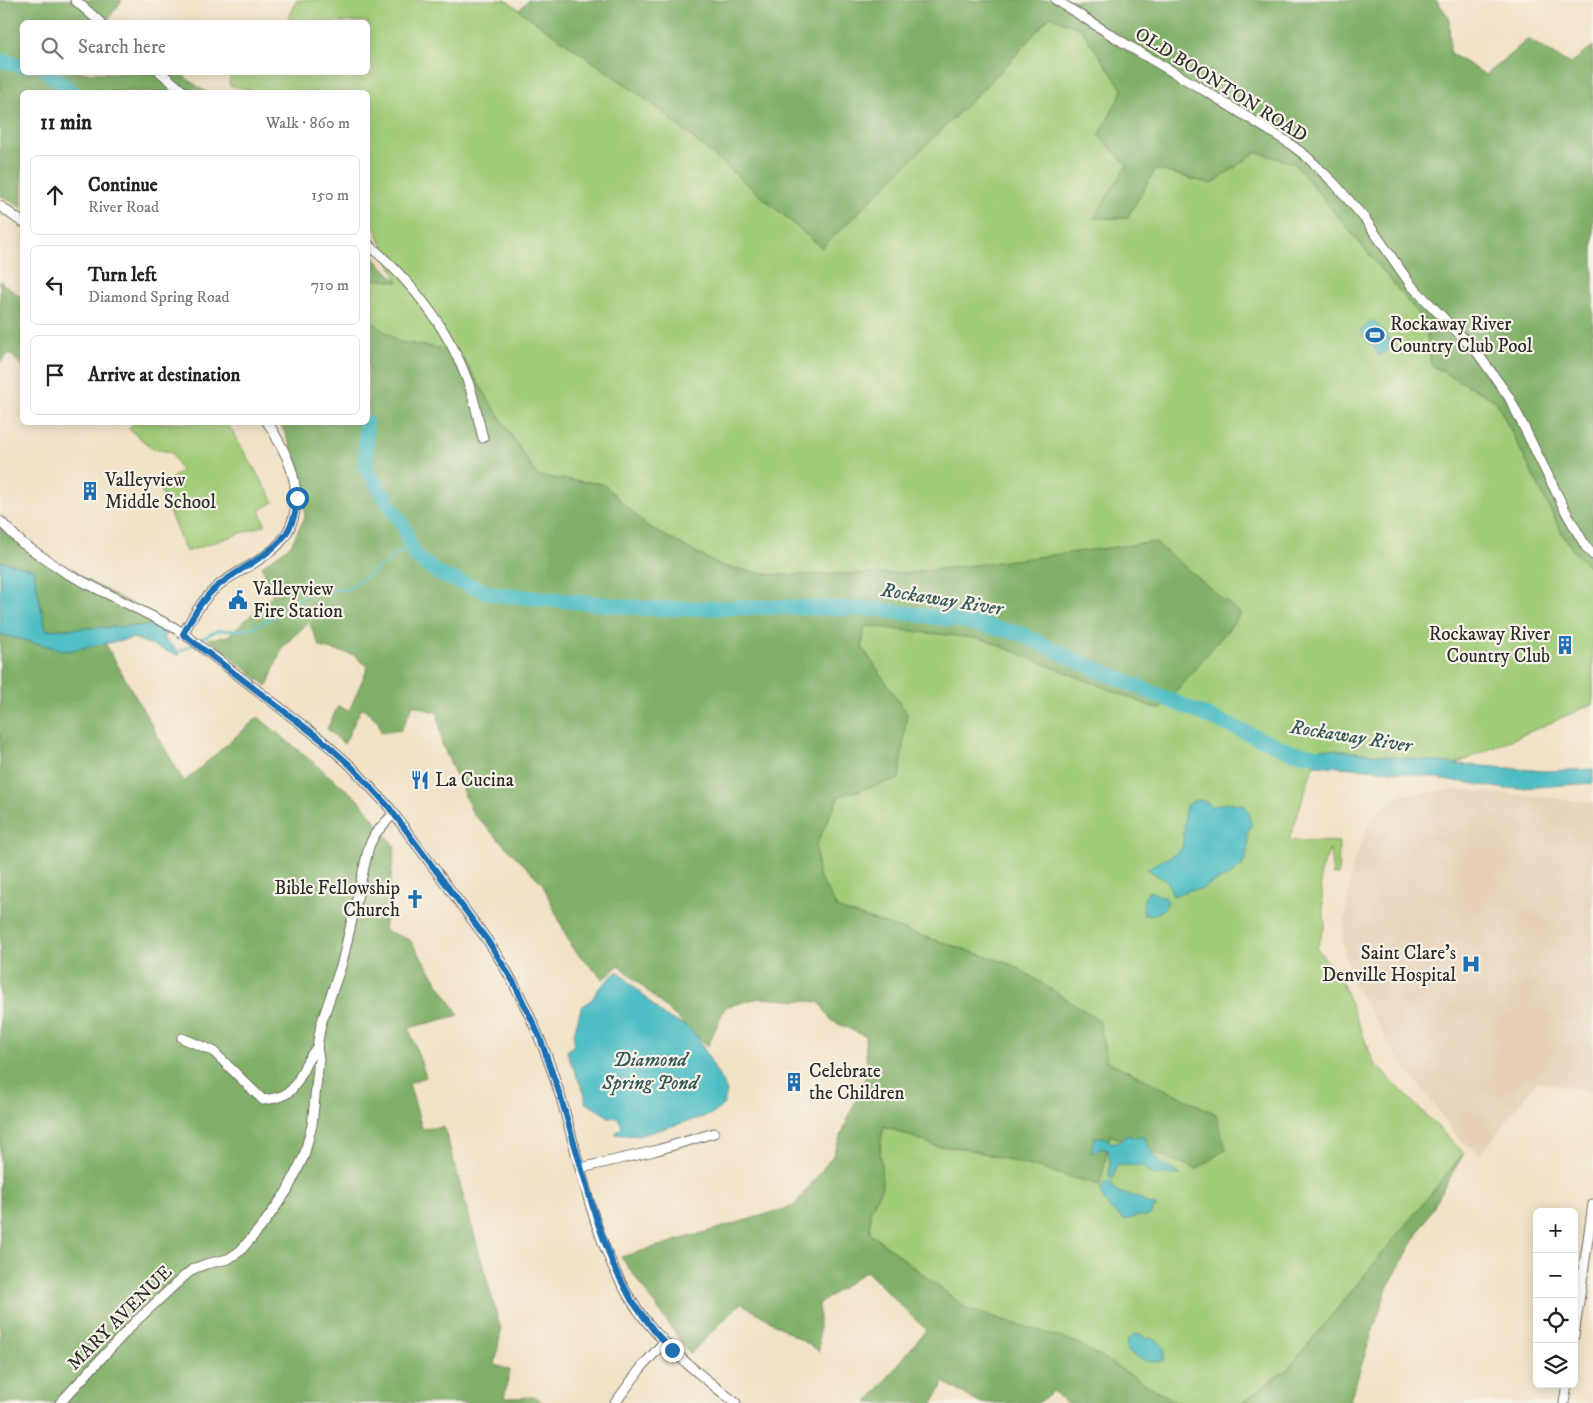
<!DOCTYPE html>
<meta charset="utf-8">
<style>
:root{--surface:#fff;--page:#f2f2f2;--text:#222;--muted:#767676;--line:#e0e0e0}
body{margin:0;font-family:"IM FELL DW Pica",serif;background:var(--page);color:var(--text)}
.controls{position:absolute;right:15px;bottom:15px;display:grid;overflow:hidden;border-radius:8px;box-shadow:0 2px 12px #0003}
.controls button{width:45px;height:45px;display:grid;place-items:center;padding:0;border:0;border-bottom:1px solid var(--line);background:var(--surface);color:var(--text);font:25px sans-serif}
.stop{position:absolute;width:15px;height:15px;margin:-11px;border:4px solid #1f6fb2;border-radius:50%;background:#fff}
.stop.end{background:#1f6fb2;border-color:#fff;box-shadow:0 1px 5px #0008}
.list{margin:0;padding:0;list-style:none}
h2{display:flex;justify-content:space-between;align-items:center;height:65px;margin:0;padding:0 20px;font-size:21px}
h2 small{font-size:16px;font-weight:400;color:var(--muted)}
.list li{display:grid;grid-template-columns:32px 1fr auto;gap:15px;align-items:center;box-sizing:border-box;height:80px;margin:0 10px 10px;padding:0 10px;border:1px solid var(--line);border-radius:8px}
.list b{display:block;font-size:19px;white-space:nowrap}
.list p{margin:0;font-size:16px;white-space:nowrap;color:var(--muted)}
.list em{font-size:16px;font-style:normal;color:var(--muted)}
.icon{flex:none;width:28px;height:28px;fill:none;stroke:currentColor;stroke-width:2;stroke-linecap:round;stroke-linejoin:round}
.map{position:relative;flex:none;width:1593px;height:1403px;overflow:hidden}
.search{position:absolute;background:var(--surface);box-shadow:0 2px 12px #0003;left:20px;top:20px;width:350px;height:55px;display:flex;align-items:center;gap:12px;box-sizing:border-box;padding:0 18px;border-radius:8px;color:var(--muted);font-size:19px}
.panel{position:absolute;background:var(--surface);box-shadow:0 2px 12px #0003;left:20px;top:90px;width:350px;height:335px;border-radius:8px}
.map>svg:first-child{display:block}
.built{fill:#e5d0b5}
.green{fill:#a1cc78;stroke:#667c52}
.forest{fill:#80b068;stroke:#566e4a}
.water{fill:#4ebdc4;stroke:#3c7478}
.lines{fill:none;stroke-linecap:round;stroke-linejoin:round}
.stream{stroke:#4ebdc4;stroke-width:2.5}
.river{stroke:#4ebdc4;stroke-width:15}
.minor-casing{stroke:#716b61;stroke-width:11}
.minor{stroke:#fff;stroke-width:9}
.route{stroke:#1f6fb2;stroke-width:6}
.labels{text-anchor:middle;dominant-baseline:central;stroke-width:4.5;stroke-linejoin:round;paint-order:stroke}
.street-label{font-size:19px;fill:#2b2b2b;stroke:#f7f3e8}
.poi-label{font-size:19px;fill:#2b2b2b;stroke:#f7f3e8;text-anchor:start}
.water-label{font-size:20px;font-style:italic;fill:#365759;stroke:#f7f3e8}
</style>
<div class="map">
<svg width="1593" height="1403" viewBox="0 0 1593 1403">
<rect width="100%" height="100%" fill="#f7f3e8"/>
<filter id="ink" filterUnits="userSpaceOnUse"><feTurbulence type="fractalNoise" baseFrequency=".02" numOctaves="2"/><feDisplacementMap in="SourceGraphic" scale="10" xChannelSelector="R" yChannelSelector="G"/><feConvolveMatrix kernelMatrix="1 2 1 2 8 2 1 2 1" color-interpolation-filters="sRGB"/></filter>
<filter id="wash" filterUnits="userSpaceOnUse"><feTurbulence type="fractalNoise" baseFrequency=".0096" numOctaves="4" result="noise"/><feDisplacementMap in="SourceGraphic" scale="20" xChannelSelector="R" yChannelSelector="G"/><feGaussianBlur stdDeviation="1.12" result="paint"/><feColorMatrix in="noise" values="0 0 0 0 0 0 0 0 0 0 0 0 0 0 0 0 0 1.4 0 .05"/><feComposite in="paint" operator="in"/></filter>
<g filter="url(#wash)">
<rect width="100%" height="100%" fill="#f2e2c6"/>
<!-- built -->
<polygon class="built" points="1455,789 1593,802 1593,1092 1537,1081 1481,1154 1461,1141 1394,1052 1354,985 1342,942 1352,867 1372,816 1398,796"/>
<!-- green -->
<g class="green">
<polygon points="297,0 506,0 653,104 822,248 1008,64 1050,16 1081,29 1123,90 1099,136 1127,165 1094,218 1127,218 1155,169 1212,184 1256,152 1294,163 1425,322 1431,365 1496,401 1564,537 1575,553 1593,570 1593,704 1456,764 1319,748 1289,840 1339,842 1338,875 1333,875 1330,849 1320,872 1325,925 1317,948 1341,980 1374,1063 1464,1153 1289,1368 1242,1403 1178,1403 1075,1342 967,1309 870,1233 870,1211 882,1186 880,1144 884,1126 936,1146 964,1148 1100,1185 1110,1135 1197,1169 1216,1114 1107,1061 1098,1020 1013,965 838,909 818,875 816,845 839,796 907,714 862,647 864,625 983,639 1160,710 1241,614 910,573 771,575 721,566 647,526 603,484 537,476 458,351 398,342 368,319 368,278 398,282 371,219 368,215 368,92 256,92 229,85 230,73 368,72 368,22 287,22"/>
<polygon points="133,423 227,423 274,502 260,510 265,525 186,552 160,490 181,470 171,452 153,449 129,429"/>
</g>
<!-- forest -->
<g class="forest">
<polygon points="0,0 122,0 108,20 111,22 22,22 22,72 179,73 206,92 22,92 22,208 0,195"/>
<polygon points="528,0 1436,0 1449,17 1450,53 1486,75 1528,39 1570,64 1593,46 1593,570 1575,553 1564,537 1496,401 1431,365 1425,322 1294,163 1256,152 1212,184 1156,169 1127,218 1094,218 1127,165 1099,136 1123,90 1081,29 1050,16 1008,64 822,248 653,104 519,10"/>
<polygon points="368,252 398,282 368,278"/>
<polygon points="0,281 22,298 22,366 9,353 0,363"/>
<polygon points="368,319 399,342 458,351 537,476 603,484 647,526 721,566 771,575 910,573 1155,542 1241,614 1160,710 983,639 865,626 862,647 907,714 899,779 839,796 816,845 818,875 838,909 1013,965 1099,1020 1107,1061 1216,1114 1226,1149 1197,1169 1110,1135 1100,1185 964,1148 936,1146 884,1126 880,1144 882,1186 870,1211 870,1233 967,1309 1075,1342 1178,1403 1066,1403 1053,1391 1038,1403 979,1403 944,1382 933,1403 867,1403 926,1330 866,1271 819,1304 819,1351 741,1303 690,1354 621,1257 794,1206 832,1157 867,1073 865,1036 832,1021 819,1002 759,998 725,1007 708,1046 619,965 603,979 572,948 542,883 473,814 442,744 438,713 413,705 401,730 381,733 378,721 362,707 344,744 327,729 338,706 349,711 368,667 354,655 320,647 309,622 283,646 267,686 208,639 228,636 273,595 262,566 291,545 305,517 304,488 292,450 282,427 278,423 368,422"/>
<polygon points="0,518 38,553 166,623 165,632 154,625 46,630 33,569 0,561"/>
<polygon points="0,634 67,651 105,643 184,782 258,717 360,801 395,847 384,930 410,940 459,1015 409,1028 426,1077 409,1083 422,1129 444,1127 501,1330 495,1365 510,1370 504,1398 536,1397 543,1403 0,1403"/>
<polygon points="1464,1153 1387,1288 1349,1403 1242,1403 1289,1368"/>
</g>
<!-- water -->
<g class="water">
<polygon points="1373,320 1394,344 1380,356 1377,354 1378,352 1360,331"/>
<polygon points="0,561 33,569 46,630 155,625 165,632 164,639 179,652 179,656 134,638 67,651 0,634"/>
<polygon points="1319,748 1456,764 1545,771 1593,769 1593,783 1506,789 1393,771 1314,765"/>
<path d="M1201,800l8,4 2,3c10,-4 25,-6 34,-1l4,7 2,12 -4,10 1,10 -2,13 -4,8 -15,11 -16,6 -9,6 -12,1 -17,6 -5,-14 -21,-13c8,-7 28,-12 34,-20 5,-7 2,-32 5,-43l7,-5z"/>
<path d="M1149,891l15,6 4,4c-3,10 -14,16 -24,13 -2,-9 -1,-16 5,-23z"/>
<polygon points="618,971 664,1016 688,1027 698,1038 727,1091 724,1104 713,1114 638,1136 615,1134 622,1127 618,1118 609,1117 585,1102 585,1095 569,1058 567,1051 574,1045 574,1034 581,1008 593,998 598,989"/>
<path d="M1127,1135l9,3 8,-2c11,25 13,26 37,39h-29l-3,-2 -5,-7 -26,-1 -2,2 -3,12 -4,-2 1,-15 -2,-12 -6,-2 -12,5 5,-15 10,-1 6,6 9,-2z"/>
<path d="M1108,1181l4,2 1,6c11,8 26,4 35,16l7,-1 1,4h-4l-1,6 -5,2h-8l-13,4c-12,-8 -25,-17 -24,-33z"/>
<path d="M1136,1334l5,1 1,2c10,0 17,4 23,11l-1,13c-13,3 -26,-3 -37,-10l-1,-4 1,-6z"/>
</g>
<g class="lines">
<!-- stream -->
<g class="stream">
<polyline points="198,641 216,631 249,629 279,614 308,592 348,589 410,545"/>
<polyline points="179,652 194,644"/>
</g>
<!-- river -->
<g class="river">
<polyline points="0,60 22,66"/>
<polyline points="47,72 73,92"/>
<polyline points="366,422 366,468 404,527 410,545 417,558 441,575 493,594 654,609 777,607 875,609 957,620 1019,633 1080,662 1292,752 1335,758"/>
</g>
</g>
</g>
<g filter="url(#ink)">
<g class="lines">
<!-- minor casing -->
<g class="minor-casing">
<g id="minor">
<polyline points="75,0 100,22"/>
<polyline points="1056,0 1132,48 1207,92 1286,141 1306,156 1334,183 1365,219 1411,285 1476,351 1509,397 1566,512 1586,547 1593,555"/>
<polyline points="160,72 184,92"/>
<polyline points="0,206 22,222"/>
<path d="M368,244c44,38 80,83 100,138 7,18 10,38 15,56"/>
<path d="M0,521l22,22 44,30 109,55 16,11 132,102 28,25 37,40 100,135c32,48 55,99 72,154 21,69 33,147 73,208 27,41 64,70 103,100"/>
<path d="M183,634c10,-18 20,-36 36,-49 18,-14 40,-22 57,-38 30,-30 22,-72 3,-105 -4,-7 -7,-14 -12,-20"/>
<path d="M182,1038l31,13 50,49c26,-3 31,-9 41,-32 3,-8 8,-14 13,-21"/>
<polyline points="581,1168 654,1151 714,1133"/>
<polyline points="1574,1336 1593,1204"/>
<polyline points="60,1403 134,1323 180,1280 193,1269 206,1264 228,1259 240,1251 262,1226 287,1191 304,1156 312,1125 319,1059 317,1047 321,1024 342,963 369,846 375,834 394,813"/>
<polyline points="615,1403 641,1368 664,1342"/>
<polyline points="1564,1403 1567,1384"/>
</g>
</g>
<!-- minor -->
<use href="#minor" class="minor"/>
</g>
</g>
<g class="lines" filter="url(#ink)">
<!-- route -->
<path class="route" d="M297,498c-2,51 -44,60 -78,87 -16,12 -26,31 -36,49l140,107 28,25 37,40 100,135 26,42 25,52 21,60 36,123 17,47 19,36 23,31 17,18"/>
</g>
<!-- icons -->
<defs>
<g id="stadium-bare" transform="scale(1.5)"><path d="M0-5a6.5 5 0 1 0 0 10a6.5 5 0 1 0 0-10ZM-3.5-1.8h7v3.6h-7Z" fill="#1f6fb2" stroke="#f7f3e8" stroke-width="2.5" paint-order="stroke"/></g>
<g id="building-bare" transform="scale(1.5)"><path d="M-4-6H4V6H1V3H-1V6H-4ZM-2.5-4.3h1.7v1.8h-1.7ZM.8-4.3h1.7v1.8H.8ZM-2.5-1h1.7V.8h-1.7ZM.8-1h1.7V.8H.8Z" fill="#1f6fb2" stroke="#f7f3e8" stroke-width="2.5" paint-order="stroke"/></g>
<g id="civic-bare" transform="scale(1.5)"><path d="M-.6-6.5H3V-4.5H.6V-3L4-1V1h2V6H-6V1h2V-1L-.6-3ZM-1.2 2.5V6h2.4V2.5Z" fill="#1f6fb2" stroke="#f7f3e8" stroke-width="2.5" paint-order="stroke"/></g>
<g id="restaurant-bare" transform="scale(1.5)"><path d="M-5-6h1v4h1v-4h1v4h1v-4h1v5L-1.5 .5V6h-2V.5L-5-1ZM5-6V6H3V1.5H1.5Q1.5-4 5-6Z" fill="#1f6fb2" stroke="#f7f3e8" stroke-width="2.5" paint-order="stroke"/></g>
<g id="church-bare" transform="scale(1.5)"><path d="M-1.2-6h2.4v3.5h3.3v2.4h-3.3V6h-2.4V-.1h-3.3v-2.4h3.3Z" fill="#1f6fb2" stroke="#f7f3e8" stroke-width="2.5" paint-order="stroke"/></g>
<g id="hospital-bare" transform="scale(1.5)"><path d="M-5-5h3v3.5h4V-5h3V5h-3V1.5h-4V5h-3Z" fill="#1f6fb2" stroke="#f7f3e8" stroke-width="2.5" paint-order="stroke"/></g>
</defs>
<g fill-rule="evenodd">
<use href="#stadium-bare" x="1375" y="335"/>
<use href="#building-bare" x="90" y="491"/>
<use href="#civic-bare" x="238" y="600"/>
<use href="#building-bare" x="1565" y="645"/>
<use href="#restaurant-bare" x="420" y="780"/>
<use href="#church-bare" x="415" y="899"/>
<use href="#hospital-bare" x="1471" y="964"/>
<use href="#building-bare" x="794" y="1082"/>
</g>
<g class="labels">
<!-- street labels -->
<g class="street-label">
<text transform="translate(1221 85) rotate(32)">OLD BOONTON ROAD</text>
<text transform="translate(120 1318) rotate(-45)">MARY AVENUE</text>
</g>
<!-- poi labels -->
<g class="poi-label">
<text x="1390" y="324">Rockaway River<tspan x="1390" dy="22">Country Club Pool</tspan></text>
<text x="105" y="480">Valleyview<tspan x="105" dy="22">Middle School</tspan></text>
<text x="253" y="589">Valleyview<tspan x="253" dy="22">Fire Station</tspan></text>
<text x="1550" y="634" text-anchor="end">Rockaway River<tspan x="1550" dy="22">Country Club</tspan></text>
<text x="435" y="780">La Cucina</text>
<text x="400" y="888" text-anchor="end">Bible Fellowship<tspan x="400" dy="22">Church</tspan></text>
<text x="1456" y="953" text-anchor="end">Saint Clare's<tspan x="1456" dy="22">Denville Hospital</tspan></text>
<text x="809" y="1071">Celebrate<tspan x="809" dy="22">the Children</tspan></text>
</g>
<!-- water labels -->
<g class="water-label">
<text transform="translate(942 600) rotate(9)">Rockaway River</text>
<text transform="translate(1351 737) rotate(9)">Rockaway River</text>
<text x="650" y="1060">Diamond<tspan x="650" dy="23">Spring Pond</tspan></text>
</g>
</g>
</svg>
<div class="controls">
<button>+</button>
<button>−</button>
<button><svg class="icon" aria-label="locate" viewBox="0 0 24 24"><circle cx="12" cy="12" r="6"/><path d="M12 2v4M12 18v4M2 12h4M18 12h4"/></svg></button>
<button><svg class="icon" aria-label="layers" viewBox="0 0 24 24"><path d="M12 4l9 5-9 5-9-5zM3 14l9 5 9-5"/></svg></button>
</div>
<div class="stop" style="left:297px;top:498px"></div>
<div class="stop end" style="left:672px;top:1350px"></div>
<div class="search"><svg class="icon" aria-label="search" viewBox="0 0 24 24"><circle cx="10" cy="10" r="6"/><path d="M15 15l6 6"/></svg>Search here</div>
<section class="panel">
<h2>11 min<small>Walk · 860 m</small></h2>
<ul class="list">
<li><svg class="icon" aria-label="ahead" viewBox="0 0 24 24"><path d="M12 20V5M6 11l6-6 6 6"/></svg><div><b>Continue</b><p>River Road</p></div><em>150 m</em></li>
<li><svg class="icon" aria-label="left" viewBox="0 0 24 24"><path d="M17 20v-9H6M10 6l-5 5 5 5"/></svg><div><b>Turn left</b><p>Diamond Spring Road</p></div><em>710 m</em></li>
<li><svg class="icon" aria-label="arrive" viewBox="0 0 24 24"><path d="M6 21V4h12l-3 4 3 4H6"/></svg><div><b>Arrive at destination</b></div></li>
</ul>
</section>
</div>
